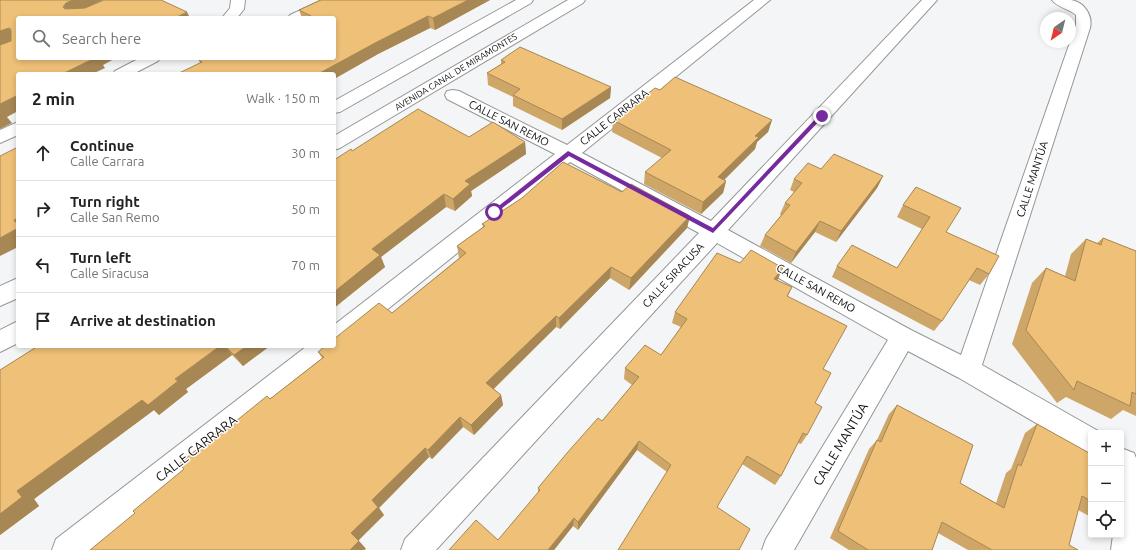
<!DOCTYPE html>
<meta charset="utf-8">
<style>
:root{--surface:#fff;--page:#f2f2f2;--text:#222;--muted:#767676;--line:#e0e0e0}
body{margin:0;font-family:Ubuntu,sans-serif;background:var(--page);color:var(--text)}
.controls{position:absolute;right:12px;bottom:12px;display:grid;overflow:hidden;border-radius:4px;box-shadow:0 2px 6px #0003}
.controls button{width:36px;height:36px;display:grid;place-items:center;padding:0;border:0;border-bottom:1px solid var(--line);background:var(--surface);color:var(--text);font:20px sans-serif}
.compass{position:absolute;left:1040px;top:12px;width:36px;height:36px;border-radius:50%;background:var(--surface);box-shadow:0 2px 6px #0003;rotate:215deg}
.stop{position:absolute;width:12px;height:12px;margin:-9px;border:3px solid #752b9d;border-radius:50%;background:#fff}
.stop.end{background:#752b9d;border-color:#fff;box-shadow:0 1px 4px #0008}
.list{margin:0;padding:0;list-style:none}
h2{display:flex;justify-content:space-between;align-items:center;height:52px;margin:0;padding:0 16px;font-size:17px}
h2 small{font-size:13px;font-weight:400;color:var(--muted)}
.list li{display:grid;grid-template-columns:26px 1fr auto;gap:12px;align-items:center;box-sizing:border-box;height:56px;padding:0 16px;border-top:1px solid var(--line)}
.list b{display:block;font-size:15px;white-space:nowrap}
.list p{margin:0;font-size:13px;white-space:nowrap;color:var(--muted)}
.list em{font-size:13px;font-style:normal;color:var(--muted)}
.icon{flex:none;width:22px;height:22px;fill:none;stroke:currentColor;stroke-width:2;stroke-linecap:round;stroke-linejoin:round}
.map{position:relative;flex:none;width:1136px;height:550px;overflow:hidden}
.search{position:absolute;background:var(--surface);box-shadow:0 2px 6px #0003;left:16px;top:16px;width:320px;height:44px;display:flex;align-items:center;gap:10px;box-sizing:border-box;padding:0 14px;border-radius:4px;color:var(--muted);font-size:15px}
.panel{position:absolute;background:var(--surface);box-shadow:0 2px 6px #0003;left:16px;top:72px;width:320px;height:276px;border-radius:4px}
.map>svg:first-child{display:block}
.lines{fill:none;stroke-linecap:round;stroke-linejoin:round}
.minor-casing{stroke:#959697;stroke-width:2}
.major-casing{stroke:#959697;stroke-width:2}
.minor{fill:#fff;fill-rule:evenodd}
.major{fill:#fff;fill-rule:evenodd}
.wall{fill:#cea667}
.shaded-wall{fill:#a78754}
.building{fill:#efc178;stroke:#a78754}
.route{fill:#752b9d}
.labels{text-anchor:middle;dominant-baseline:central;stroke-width:3;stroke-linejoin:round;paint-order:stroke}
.far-street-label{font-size:9px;fill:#0e0e0e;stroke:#fff}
.street-label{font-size:11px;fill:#0e0e0e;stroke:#fff}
.near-street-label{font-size:13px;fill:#0e0e0e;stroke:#fff}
</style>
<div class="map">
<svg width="1136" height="550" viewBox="0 0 1136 550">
<rect width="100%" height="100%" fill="#f4f5f6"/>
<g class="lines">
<!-- minor casing -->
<g class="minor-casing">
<g id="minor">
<polygon points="231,0 245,0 244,9 237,18 222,18 230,8"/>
<polygon points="322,0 341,0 339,3 307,18 288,18 290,15"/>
<path d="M754,0h16l-188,153 129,68 211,-221h15l-209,230 183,100 50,25 115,-330v-10c-7,-6 -19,-8 -24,-15 6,0 13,0 19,0 13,2 22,15 19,28l-108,337 118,67 -9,1v21l-9,-4 -123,-72 -51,-27 -114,199h-32l4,-11 122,-199 -171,-97 -281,307h-35l4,-11 294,-306 -129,-71 -228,184 -6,2 -2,5 -243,197h-39l4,-11 251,-193h27v-21l221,-171 -108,-55 -2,-4 2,-4 6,-1 6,1 108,54z"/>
<polygon points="140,58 160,58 158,61 133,74 113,74 115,71"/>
<polygon points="18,122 18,135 0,143 0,130"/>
<polygon points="1121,448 1134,453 1136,458 1136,550 1111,550 1113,535 1121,535"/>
</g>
</g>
<!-- major casing -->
<g class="major-casing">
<g id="major">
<polygon points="516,0 533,0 531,3 340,112 334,113 334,101"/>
<polygon points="568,0 585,0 583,3 340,148 334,150 334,136"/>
<polygon points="18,278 18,298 0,306 0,286"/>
<polygon points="18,321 18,343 0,352 0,330"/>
</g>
</g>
<!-- minor -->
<use href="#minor" class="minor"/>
<!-- major -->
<use href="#major" class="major"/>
</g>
<!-- wall -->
<g class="wall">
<polygon points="321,0 490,0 435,30 430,28 378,54 334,79 334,74 200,63 199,60 334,58 334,18 302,18 299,10"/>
<polygon points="501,60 611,87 610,98 562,130 513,106 513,97 488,85 487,73 501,64"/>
<polygon points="660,90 772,120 768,132 757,142 755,149 724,180 726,181 723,193 701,214 644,184 645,172 662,158 612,132 613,120"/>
<polygon points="469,137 525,142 526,154 471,191 472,196 455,211 446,207 381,257 385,267 334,308 334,160 352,151"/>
<polygon points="821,169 883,176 877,188 836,242 815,232 791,263 760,246 765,235 781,215 780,214 785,203 794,192 790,190 794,179"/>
<polygon points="916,187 946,232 989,274 980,285 969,280 942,321 934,331 832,277 837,266 897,268 922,229 897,217 903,205"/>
<polygon points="622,192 690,216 687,228 629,290 610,278 560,329 556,327 494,389 501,395 503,405 474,435 463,427 432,459 429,457 379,508 384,515 358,540 366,549 135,513 184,469 220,434 270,399 322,358 318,352 392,313 459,258 457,246 483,227 482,224"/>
<polygon points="1103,238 1136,251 1136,416 1123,410 1111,419 1066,397 1057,403 1012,344 1032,283 1046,268 1065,276 1071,254 1086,239 1097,243"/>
<polygon points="740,263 778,279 777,280 792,287 788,296 823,369 807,435 801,444 798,443 781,476 775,485 742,464 717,507 739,550 667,472 637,450 578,530 573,526 554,550 449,550 498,540 538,493 538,488 602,421 632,385 624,379 625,368 661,355 681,327 672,323 675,312"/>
<polygon points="38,346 270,346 243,366 232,355 186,389 188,392 159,415 154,410 34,499 39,506 0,535 0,370"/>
<polygon points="897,405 960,483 996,503 1006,473 1011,469 1025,433 1037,424 1091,454 1091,517 1078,510 1069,545 1078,550 968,550 938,533 932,550 849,550 830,538 869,449 877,440 889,414"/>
</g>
<!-- shaded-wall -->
<g class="shaded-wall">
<polygon points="73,0 103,0 73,14 63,7 66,3"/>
<polygon points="468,0 490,0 435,30 433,18"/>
<polygon points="187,12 190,18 175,18"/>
<polygon points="428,16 430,28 378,54 334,79 334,74 318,74 375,43"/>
<polygon points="9,28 17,39 0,46 0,31"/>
<polygon points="95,58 116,58 103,65 105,68 92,74 62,74"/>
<polygon points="611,87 610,98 562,130 562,119"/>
<polygon points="18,95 18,111 7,117 12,123 0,129 0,104"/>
<polygon points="772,120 768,132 757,142 755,149 715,189 718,177 755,136"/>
<polygon points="525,142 526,154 471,191 472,196 455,211 453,199 465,181"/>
<polygon points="883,176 877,188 836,242 841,231"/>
<polygon points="726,181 723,193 701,214 703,202"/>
<polygon points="444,194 446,207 381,257 385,267 334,308 334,292 372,249"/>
<polygon points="690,216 687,228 629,290 631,278"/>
<polygon points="18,218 18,225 14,220"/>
<polygon points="820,221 815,232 791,263 796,252"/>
<polygon points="18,228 18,247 0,256 0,238"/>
<polygon points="611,267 610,278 560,329 559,318"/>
<polygon points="783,268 778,279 769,290 774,279"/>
<polygon points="556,316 556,327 488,394 486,383"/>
<polygon points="220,346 225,346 232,355 186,389 188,392 159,415 154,410 34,499 39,506 0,535 0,514 17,491 142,400 175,379"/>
<polygon points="247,346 270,346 243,366 234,355"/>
<polygon points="501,395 503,405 474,435 471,425"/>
<polygon points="460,417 463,427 432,459 428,450"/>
<polygon points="639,441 637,450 578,530 578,522"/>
<polygon points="425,448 429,457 379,508 384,515 358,541 351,533 372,500"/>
<polygon points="574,518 573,526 554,550 548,550"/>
<polygon points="359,541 366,549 364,550 350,550"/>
</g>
<!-- building -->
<g class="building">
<polygon points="0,0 73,0 66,3 63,7 65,9 85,8 104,0 161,0 187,12 175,18 18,18 18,58 95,58 62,74 18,74 18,95 0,104 0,45 11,41 11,29 9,28 0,31"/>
<polygon points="321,0 468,0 433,18 428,16 375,43 318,74 177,74 202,62 199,60 204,58 334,58 334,18 306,18 311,16 299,10"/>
<polygon points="520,47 611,87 562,119 513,95 520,89 487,73 505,62 501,60"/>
<polygon points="675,77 772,120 755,136 759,137 718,177 726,181 703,202 645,172 671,150 613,120 639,98 641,99 655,88 660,90"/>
<polygon points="418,109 469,137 493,122 525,142 465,181 470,184 453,199 444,194 372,249 380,255 334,292 334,160 351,149 352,151"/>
<polygon points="18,147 18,218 14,220 18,225 18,228 0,238 0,156"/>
<polygon points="834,154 883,176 841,231 820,221 796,252 765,235 790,205 785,203 802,183 794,179 808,163 821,169"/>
<polygon points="563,162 622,192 631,184 690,216 631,278 611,267 559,318 556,316 486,383 501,395 471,425 460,417 428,450 425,448 372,500 378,507 351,533 359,541 350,550 90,550 135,513 133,511 184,469 179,464 218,432 220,434 267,396 270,399 324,357 318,352 325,346 334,346 334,339 379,303 392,313 466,253 457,246 485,226 482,224 522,198"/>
<polygon points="916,187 961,208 946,232 999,256 989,274 977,268 942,321 837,266 852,245 897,268 930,217 903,205"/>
<polygon points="1103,238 1136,251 1136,394 1132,392 1130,406 1077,381 1074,390 1026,330 1046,268 1075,281 1086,239 1101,245"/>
<polygon points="751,250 783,268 774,279 792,287 787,296 847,326 823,369 831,373 815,403 822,407 807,435 803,433 781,476 747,456 717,507 750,529 739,550 618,550 671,465 639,441 578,522 574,518 548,550 449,550 476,520 498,540 540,490 538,488 567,453 598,418 602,421 639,377 625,368 645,345 661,355 687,319 675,312 717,253 740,263"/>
<polygon points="38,346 220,346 175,379 178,381 148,405 142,400 17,491 22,497 0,514 0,370"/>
<polygon points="225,346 247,346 234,355"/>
<polygon points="897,405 973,445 960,483 1004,508 1018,464 1021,466 1037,424 1091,454 1091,501 1082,496 1069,545 1078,550 992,550 942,522 932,550 868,550 838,531 877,440 881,442"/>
</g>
<!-- route -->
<polygon class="route" points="820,114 824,116 713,233 569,156 496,213 491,212 568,151 713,228"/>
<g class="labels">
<!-- far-street labels -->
<g class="far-street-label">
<text transform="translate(456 72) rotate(-31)">AVENIDA CANAL DE MIRAMONTES</text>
</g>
<!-- street labels -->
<g class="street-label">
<text transform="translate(614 117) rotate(-38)">CALLE CARRARA</text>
<text transform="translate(509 123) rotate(27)">CALLE SAN REMO</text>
<text transform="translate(1032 179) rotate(-72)">CALLE MANTÚA</text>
<text transform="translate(673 275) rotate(-47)">CALLE SIRACUSA</text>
<text transform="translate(816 288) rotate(29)">CALLE SAN REMO</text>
</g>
<!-- near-street labels -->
<g class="near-street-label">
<text transform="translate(840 444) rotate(-59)">CALLE MANTÚA</text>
<text transform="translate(196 448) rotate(-38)">CALLE CARRARA</text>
</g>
</g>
</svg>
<div class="controls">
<button>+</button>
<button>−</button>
<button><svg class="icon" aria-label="locate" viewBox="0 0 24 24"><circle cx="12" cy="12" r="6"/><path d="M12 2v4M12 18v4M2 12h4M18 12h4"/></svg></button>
</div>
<svg class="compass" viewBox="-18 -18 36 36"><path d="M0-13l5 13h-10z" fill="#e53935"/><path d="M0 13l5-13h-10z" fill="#767676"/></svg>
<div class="stop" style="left:494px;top:212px"></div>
<div class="stop end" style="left:822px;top:116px"></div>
<div class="search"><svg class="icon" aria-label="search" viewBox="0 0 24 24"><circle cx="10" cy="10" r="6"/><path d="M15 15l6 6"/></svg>Search here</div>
<section class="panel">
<h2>2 min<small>Walk · 150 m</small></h2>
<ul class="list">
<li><svg class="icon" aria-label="ahead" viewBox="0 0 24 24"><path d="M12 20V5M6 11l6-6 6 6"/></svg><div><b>Continue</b><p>Calle Carrara</p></div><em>30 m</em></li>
<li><svg class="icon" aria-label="right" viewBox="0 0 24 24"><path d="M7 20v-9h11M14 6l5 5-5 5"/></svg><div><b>Turn right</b><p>Calle San Remo</p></div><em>50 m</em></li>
<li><svg class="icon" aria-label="left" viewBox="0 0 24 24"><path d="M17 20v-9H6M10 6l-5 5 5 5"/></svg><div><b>Turn left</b><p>Calle Siracusa</p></div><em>70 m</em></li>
<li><svg class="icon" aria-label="arrive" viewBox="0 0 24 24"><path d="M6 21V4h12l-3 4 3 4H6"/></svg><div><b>Arrive at destination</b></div></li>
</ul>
</section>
</div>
